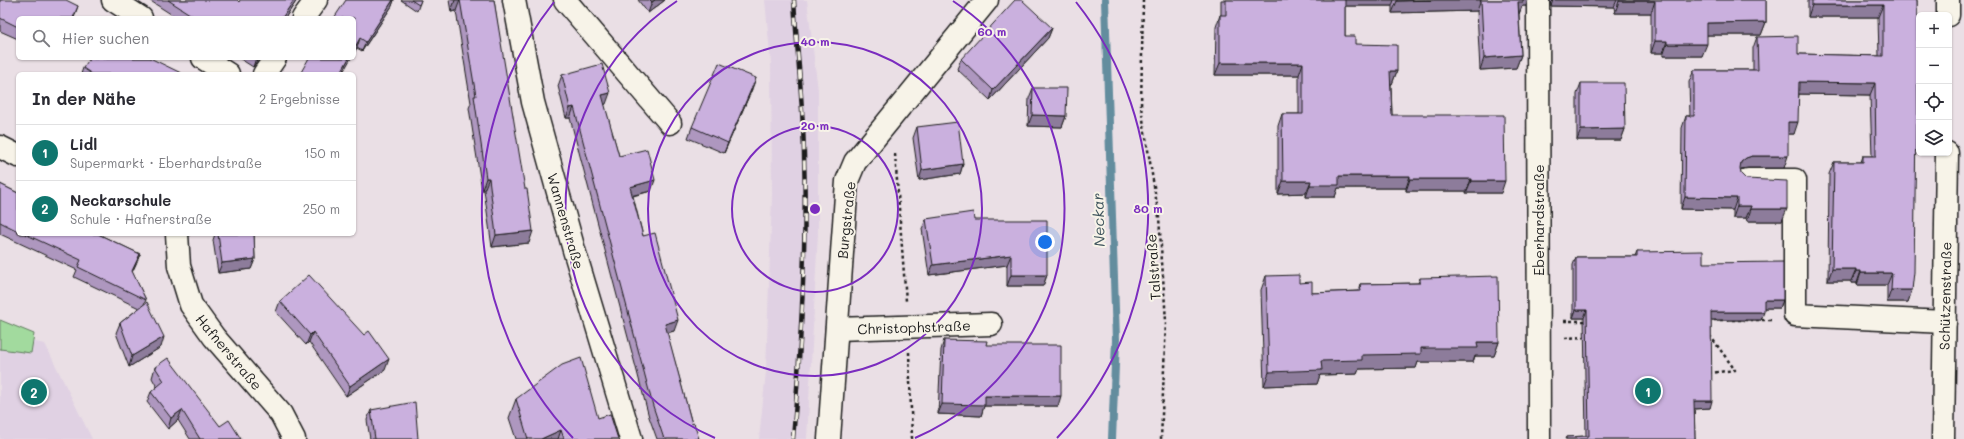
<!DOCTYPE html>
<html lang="de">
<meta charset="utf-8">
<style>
:root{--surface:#fff;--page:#f7f7f7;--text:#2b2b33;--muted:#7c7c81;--line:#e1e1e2;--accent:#0f766e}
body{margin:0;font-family:Mali,sans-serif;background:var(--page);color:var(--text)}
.controls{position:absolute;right:12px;top:12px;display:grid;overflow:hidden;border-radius:6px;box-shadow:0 1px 3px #0004}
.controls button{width:36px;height:36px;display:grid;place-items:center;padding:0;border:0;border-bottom:1px solid var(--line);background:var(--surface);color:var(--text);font:20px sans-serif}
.you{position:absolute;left:1045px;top:242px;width:14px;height:14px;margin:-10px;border:3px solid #fff;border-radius:50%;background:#1a73e8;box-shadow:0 0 0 6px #1a73e833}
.badge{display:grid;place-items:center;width:26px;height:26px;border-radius:50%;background:var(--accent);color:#fff;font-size:13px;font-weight:700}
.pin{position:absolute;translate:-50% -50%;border:2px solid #fff;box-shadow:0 1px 4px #0006}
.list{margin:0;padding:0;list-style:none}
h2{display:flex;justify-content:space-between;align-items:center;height:52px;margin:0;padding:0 16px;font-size:17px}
h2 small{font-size:13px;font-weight:400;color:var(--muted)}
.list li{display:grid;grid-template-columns:26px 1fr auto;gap:12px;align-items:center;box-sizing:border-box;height:56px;padding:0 16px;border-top:1px solid var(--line)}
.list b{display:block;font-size:15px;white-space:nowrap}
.list p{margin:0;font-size:13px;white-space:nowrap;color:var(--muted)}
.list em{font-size:13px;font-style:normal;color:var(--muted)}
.icon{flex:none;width:22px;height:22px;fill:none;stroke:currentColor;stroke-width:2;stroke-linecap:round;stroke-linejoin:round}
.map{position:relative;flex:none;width:1964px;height:439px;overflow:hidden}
.search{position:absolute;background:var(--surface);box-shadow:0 1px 3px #0004;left:16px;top:16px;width:340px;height:44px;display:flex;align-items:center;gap:10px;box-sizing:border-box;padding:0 14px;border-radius:6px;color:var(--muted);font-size:15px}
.panel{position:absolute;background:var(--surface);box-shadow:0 1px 3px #0004;left:16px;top:72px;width:340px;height:164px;border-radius:6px}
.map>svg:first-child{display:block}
.built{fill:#e0d1e3}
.green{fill:#a2da9e;stroke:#5f7b5d}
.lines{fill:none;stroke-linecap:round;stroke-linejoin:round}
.stream{stroke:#638d9e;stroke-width:8}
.minor-casing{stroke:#1c1c1c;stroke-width:25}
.major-casing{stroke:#1c1c1c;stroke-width:25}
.path{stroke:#1c1c1c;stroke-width:2.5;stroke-dasharray:3 3;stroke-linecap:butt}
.minor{stroke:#f7f3e8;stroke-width:22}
.major{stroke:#f7f3e8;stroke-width:22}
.rail-casing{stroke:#1c1c1c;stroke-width:4.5}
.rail{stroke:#f7f3e8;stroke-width:3;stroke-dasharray:9;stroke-linecap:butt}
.wall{fill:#ae97bf;stroke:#1c1c1c}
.shaded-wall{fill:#8d7b9b;stroke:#1c1c1c}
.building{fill:#cab0de;stroke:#1c1c1c}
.ring{fill:none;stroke:#7b2cbf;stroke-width:2}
.labels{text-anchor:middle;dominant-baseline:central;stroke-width:4;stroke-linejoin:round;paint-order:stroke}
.street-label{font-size:14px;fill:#1c1c1c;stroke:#f7f3e8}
.water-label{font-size:15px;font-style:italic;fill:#3f545d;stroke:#f7f3e8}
.centre{fill:#7b2cbf;stroke:#f7f3e8;stroke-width:2}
.ring-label{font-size:12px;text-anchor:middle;font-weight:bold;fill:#7b2cbf;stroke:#f7f3e8;stroke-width:4;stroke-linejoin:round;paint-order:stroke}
</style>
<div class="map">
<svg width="1964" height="439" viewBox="0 0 1964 439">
<rect width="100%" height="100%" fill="#eadfe5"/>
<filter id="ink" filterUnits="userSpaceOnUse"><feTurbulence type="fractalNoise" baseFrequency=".025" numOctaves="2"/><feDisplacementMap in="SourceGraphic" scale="8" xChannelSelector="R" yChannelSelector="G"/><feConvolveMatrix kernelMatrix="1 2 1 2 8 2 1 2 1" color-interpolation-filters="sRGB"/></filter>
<g filter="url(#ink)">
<!-- built -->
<g class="built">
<polygon points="765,0 807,0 818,90 818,233 807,439 759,439 766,372 772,194 771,64"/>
<polygon points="0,335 45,344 92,439 0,439"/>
</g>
<!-- green -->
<polygon class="green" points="0,320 34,334 31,353 0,349"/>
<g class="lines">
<!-- stream -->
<polyline class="stream" points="1105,0 1116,340 1112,439"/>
<!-- minor casing -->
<g class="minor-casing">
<g id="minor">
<polyline points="113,0 141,18"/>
<polyline points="514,0 533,102 574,250 631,439"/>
<polyline points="565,0 670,123"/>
<polyline points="1538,0 1539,439"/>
<polyline points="303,18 316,0"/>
<polyline points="203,58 228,74"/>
<polyline points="264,74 275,58"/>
<polyline points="0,147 18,156"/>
<polyline points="1748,180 1795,180 1795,315 1945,322"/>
<polyline points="177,234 179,266 191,305 214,337 281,414 294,439"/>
<polyline points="837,329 991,324"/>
<polyline points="829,439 847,181 855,162 987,0"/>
</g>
</g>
<!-- major casing -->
<g class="major-casing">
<g id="major">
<polyline points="1948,15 1948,0"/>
<polyline points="1943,439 1947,153"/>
</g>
</g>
<!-- path -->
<g class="path">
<polyline points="1143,0 1141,107 1159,217 1166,321 1161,439"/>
<polyline points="895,154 906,301"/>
<polyline points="1708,320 1771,320"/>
<polyline points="1564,321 1587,321"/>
<polyline points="1709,337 1711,337 1735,370 1710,373"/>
<polyline points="1565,338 1588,337"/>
<polyline points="909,352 912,439"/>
</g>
<!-- minor -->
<use href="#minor" class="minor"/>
<!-- major -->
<use href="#major" class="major"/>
<!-- rail casing -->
<g class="rail-casing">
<path id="rail" d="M793,439c8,-94 14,-190 11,-285 -1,-51 -7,-103 -10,-154"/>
</g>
<!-- rail -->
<use href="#rail" class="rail"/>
</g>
<!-- wall -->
<g class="wall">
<polygon points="0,0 78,6 74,18 18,18 18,39 0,31"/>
<polygon points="149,0 237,0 239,2 297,0 285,18 177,18"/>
<polygon points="346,0 394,0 392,6 362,51 357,48"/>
<polygon points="401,0 421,0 417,11"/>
<polygon points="449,0 494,0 529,243 492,247 484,190 482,190 469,108 471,103 456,11 451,12"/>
<polygon points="638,0 665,0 648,13"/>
<polygon points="1221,0 1528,0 1526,6 1522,6 1519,14 1521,55 1516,68 1480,70 1477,11 1392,13 1392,6 1345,6 1345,36 1355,44 1397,71 1392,84 1391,84 1392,115 1501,193 1466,193 1467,191 1406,191 1406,188 1338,188 1335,197 1306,197 1306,193 1278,194 1278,126 1282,114 1299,114 1299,75 1215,75 1216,27 1220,15 1221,15"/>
<polygon points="1550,0 1766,0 1766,22 1761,35 1707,35 1702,56 1663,56 1663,53 1651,53 1651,13 1615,13 1614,7 1551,6"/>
<polygon points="1808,0 1917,0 1918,124 1916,129 1912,290 1908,302 1887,302 1887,285 1857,285 1857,283 1851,283 1851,281 1828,281 1829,174 1834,162 1861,162 1863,156 1872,156 1870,95 1799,94 1794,134 1788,134 1784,168 1748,168 1741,169 1740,170 1741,174 1782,221 1747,221 1746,218 1733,218 1733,210 1681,209 1682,128 1686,116 1690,116 1689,82 1694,70 1753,70 1753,48 1757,37 1798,54 1879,56 1878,17 1808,17"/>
<polygon points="1052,28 1048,38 990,100 957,69 961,59"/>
<polygon points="239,58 259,58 253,67"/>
<polygon points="83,68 183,74 81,74"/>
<polygon points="562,75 606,104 604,104 619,156 651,191 633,196 643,236 674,331 667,333 692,424 699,439 657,439 649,417 570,118 566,118 558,86"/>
<polygon points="1581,83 1625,129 1621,140 1577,140 1577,94"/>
<polygon points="1033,88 1066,116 1062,127 1028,126 1029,98"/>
<polygon points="752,89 724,153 688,138 692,127"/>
<polygon points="917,127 963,164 960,174 919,180 913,138"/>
<polygon points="0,184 18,193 18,234 98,234 140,254 132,272 146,300 144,304 161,347 129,367 116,333 120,323 139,308 74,277 77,270 0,234"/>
<polygon points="926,219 974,220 1047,275 1043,286 1007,286 1007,265 929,275 922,229"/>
<polygon points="215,234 254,234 255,259 251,269 218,273 213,240"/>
<polygon points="1637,252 1703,263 1783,300 1780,308 1764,308 1761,320 1711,320 1710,408 1694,409 1695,439 1565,439 1566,437 1586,436 1584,318 1573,318 1573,265 1576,257 1635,257"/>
<polygon points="1266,276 1299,283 1312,293 1358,291 1360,284 1418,283 1420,278 1499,342 1494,356 1475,356 1473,362 1418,362 1416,368 1359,369 1357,374 1320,375 1317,384 1264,386 1261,290"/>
<polygon points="280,301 385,370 346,396 309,342 306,345 276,312"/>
<polygon points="944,340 986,345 1058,406 984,406 981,416 938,414 941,350"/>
<polygon points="155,367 220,426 241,439 190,439 178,420 168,429 147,402 151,392 157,387 152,378"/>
<polygon points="516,399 598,418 618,439 516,439 509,418"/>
<polygon points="371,410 418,439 370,439 367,420"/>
</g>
<!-- shaded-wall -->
<g class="shaded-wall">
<polygon points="294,0 297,0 285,18 282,18"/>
<polygon points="393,0 394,0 392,6 362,51 366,42"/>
<polygon points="455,0 460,0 456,11 451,12"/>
<polygon points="655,0 665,0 648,13 652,2"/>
<polygon points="1343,0 1394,0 1392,6 1341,6"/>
<polygon points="1433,0 1481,0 1477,11 1392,13 1397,1"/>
<polygon points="1521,0 1528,0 1526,6 1522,6 1519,14 1518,2"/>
<polygon points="1553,0 1617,0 1614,7 1551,6"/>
<polygon points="1619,1 1655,1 1651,13 1615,13"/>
<polygon points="1812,5 1883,5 1878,17 1808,17"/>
<polygon points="1766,22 1761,35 1702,35 1707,23"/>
<polygon points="1052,28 1048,38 990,100 993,90"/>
<polygon points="360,38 357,48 354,53 354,49"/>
<polygon points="1655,41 1667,41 1663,53 1651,53"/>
<polygon points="1667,44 1707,44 1702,56 1663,56"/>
<polygon points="1521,55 1516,68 1480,70 1484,58"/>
<polygon points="256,58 259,58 253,67"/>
<polygon points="349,58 351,58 342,74 340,74"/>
<polygon points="1220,63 1303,63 1299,75 1215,75"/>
<polygon points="1390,71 1397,71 1392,84 1386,83"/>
<polygon points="756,78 752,89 724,153 728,143"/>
<polygon points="1799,82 1875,83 1870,95 1795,94"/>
<polygon points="610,93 606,104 598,106 602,95"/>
<polygon points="574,107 570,118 566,118 570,108"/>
<polygon points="1032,115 1066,116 1062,127 1028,126"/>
<polygon points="1788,122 1798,122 1794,134 1784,134"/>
<polygon points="1625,129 1621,140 1577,140 1581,130"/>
<polygon points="1752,156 1788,156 1784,168 1748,168 1741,169 1737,174 1741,162 1746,158"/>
<polygon points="963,164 960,174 919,180 922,170"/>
<polygon points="1339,176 1410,176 1406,188 1338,188 1335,197 1306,197 1310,185"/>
<polygon points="486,178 489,178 484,190 482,190"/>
<polygon points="1410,179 1471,179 1467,191 1406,191"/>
<polygon points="655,180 651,191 626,197 630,187"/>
<polygon points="1283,181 1311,181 1306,193 1278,194"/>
<polygon points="1471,181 1505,181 1501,193 1466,193"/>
<polygon points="1685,197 1737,198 1733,210 1681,209"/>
<polygon points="1737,206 1751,206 1746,218 1733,218"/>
<polygon points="1751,209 1787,209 1782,221 1747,221"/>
<polygon points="533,231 529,243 492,247 496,235"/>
<polygon points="140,254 136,264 128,281 132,271"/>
<polygon points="1011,255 1007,265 929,275 933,265"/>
<polygon points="255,259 251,269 218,273 222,263"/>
<polygon points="1832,269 1856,269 1851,281 1828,281"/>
<polygon points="1856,271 1861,271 1857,283 1851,283"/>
<polygon points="1861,273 1892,273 1887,285 1857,285"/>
<polygon points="1011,275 1047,275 1043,286 1007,286"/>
<polygon points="1891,290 1912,290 1908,302 1887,302"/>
<polygon points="1764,300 1783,300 1780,308 1761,308"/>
<polygon points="1576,310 1587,310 1584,318 1573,318"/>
<polygon points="1711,312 1764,312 1761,320 1708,320"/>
<polygon points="678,320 674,331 661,334 665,324"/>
<polygon points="313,332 309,342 306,345 310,335"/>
<polygon points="164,337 161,347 129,367 132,356"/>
<polygon points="1477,342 1499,342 1494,356 1475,356 1473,362 1418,362 1416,368 1359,369 1357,374 1320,375 1317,384 1264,386 1269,372 1321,361 1362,355"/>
<polygon points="389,359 385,370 346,396 350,386"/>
<polygon points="985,396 1061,396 1058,406 984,406 981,416 938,414 942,404"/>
<polygon points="1694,401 1712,401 1710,408 1692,409"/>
<polygon points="182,410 178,420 168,429 171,418"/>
<polygon points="561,430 558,439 541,439"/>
</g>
<!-- building -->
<g class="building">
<polygon points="0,0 66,0 78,6 73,18 18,18 18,27 0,18"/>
<polygon points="168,0 237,0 239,2 240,0 294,0 282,18 196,18"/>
<polygon points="346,0 393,0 366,42 360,38 354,49 354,18 334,18"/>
<polygon points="411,0 421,0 419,5"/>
<polygon points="460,0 494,0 525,189 527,189 533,231 496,235 489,178 486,178 474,96 476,96"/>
<polygon points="650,0 655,0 652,2"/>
<polygon points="1015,0 1022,0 1052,28 993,90 961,59"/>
<polygon points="1226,0 1345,0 1345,36 1355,36 1355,44 1397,45 1397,71 1390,71 1392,115 1504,115 1505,181 1471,181 1471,179 1410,179 1410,176 1339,176 1339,185 1310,185 1311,181 1283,181 1282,114 1303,114 1303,63 1220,63 1220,15 1226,15"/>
<polygon points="1397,0 1433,0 1397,1"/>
<polygon points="1481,0 1523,0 1523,2 1518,2 1521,55 1484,58"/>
<polygon points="1619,0 1766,0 1766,22 1707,23 1707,44 1667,44 1667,41 1655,41 1655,1 1619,1"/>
<polygon points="1812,0 1917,0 1918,124 1916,124 1914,272 1912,290 1891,290 1892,273 1861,273 1861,271 1856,271 1856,269 1832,269 1834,162 1863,162 1863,156 1876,156 1875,83 1799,82 1798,122 1788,122 1788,156 1752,156 1746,158 1741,162 1740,168 1741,174 1746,179 1787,181 1787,209 1751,209 1751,206 1737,206 1737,198 1685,197 1686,116 1694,116 1694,70 1758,70 1757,37 1798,36 1798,54 1883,56 1883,5 1812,5"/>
<polygon points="90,58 150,58 183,74 92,74 83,68"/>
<polygon points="309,58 349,58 340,74 300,74"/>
<polygon points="719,63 756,78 728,143 692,127"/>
<polygon points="602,64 610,93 602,95 619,156 647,149 655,180 630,187 643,236 655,233 678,320 665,324 692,424 694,423 699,439 664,439 653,406 574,107 570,108 562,75"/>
<polygon points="1581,83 1624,83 1625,129 1581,130"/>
<polygon points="1033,88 1067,88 1066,116 1032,115"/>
<polygon points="958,122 963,164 922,170 917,127"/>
<polygon points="0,184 18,193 18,231 0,222"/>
<polygon points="973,212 974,220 1047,220 1047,275 1011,275 1011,255 933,265 926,219"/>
<polygon points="25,234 98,234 140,254 132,271 146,300 78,267 81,260"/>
<polygon points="218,234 254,234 255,259 222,263"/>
<polygon points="1703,251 1703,263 1783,262 1783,300 1764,300 1764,312 1711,312 1712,401 1694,401 1695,439 1566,439 1566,437 1589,436 1587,310 1576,310 1576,257 1637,257 1637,252"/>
<polygon points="309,275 364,335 369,331 389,359 350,386 313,332 310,335 280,301"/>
<polygon points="1299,275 1299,283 1312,282 1312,293 1361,291 1360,284 1420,283 1420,278 1498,276 1499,342 1477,342 1478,348 1421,348 1421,354 1362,355 1362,360 1321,361 1322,370 1269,372 1266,276"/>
<polygon points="147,302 164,337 132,356 120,323"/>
<polygon points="944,340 987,341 986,345 1061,345 1061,396 985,396 985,405 942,404"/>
<polygon points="168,358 220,426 229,420 241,439 200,439 182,410 171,418 151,392 164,381 155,367"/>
<polygon points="581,358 598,418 610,414 618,439 564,439 561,430 541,439 528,439 516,399 562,365"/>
<polygon points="415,402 418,439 375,439 371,410"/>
</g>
</g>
<!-- distance rings -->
<g class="ring">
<circle cx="815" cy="209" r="83"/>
<circle cx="815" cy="209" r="167"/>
<path d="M715 438A250 250 0 0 1 677 1M953 1A250 250 0 0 1 915 438"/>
<path d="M573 438A333 333 0 0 1 554 2M1076 2A333 333 0 0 1 1057 438"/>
</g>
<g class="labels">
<!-- street labels -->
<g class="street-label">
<text transform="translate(846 220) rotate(-84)">Burgstraße</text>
<text transform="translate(1538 220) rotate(-90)">Eberhardstraße</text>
<text transform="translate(566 221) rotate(74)">Wannenstraße</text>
<text transform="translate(1153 267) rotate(-94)">Talstraße</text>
<text transform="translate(1945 296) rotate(-89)">Schützenstraße</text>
<text transform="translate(914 327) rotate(-2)">Christophstraße</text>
<text transform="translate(229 352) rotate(50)">Hafnerstraße</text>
</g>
<!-- water labels -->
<g class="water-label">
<text transform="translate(1098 220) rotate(-92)">Neckar</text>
</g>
</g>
<circle cx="815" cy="209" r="6" class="centre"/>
<g class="ring-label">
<text x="992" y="36">60 m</text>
<text x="815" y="46">40 m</text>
<text x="815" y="130">20 m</text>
<text x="1148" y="213">80 m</text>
</g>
</svg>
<div class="controls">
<button>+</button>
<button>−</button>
<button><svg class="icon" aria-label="locate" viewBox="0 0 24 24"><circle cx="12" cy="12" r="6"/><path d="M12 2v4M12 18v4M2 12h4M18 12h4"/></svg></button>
<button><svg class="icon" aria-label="layers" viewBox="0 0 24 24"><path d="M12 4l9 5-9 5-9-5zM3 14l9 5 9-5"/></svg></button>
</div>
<div class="you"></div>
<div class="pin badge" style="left:1648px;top:391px">1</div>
<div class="pin badge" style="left:34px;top:392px">2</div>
<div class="search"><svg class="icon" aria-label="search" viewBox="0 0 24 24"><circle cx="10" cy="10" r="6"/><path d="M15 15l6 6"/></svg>Hier suchen</div>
<section class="panel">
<h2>In der Nähe<small>2 Ergebnisse</small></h2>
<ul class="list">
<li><span class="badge">1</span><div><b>Lidl</b><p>Supermarkt · Eberhardstraße</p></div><em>150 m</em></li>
<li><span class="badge">2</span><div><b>Neckarschule</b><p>Schule · Hafnerstraße</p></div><em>250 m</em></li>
</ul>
</section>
</div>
